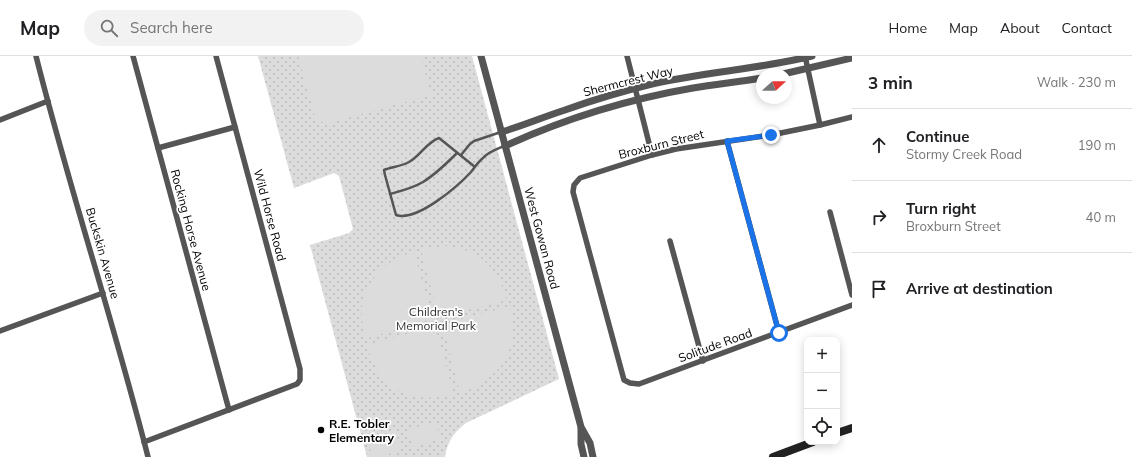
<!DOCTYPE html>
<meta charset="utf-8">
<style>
:root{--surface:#fff;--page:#f2f2f2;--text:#202124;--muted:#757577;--line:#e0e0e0}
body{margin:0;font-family:Mulish,sans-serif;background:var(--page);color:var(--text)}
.controls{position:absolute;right:12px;bottom:12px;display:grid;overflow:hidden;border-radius:8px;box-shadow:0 2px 10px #0003}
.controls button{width:36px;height:36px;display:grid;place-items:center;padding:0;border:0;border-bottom:1px solid var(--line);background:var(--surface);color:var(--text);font:20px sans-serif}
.compass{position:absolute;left:756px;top:12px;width:36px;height:36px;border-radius:50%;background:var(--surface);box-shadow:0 2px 10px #0003;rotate:69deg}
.stop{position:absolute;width:12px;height:12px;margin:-9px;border:3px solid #1a73e8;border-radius:50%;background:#fff}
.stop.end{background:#1a73e8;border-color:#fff;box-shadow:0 1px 4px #0008}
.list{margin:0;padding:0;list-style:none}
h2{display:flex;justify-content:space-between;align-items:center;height:52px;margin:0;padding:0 16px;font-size:17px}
h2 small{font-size:13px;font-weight:400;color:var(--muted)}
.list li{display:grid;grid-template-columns:26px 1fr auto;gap:12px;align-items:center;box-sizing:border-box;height:72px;padding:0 16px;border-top:1px solid var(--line)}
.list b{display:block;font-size:15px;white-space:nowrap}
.list p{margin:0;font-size:13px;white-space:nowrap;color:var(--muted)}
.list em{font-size:13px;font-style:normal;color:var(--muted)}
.icon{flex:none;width:22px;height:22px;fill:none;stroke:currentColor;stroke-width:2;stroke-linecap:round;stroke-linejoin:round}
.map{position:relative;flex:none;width:852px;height:401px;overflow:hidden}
header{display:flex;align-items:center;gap:24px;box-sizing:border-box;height:56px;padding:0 20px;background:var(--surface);border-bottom:1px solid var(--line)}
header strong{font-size:19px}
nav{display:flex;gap:22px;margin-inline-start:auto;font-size:14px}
.search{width:280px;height:36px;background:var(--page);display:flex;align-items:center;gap:10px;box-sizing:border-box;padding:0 14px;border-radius:22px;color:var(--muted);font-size:15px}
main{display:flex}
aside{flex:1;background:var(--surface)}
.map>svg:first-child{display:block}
.park{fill:url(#park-dots)}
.pitch{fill:#dcdcdc}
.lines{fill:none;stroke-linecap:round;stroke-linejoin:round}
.service{stroke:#555;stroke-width:2.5}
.minor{stroke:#555;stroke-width:5.5}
.tertiary{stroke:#555;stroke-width:7}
.secondary{stroke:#222;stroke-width:8}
.route{stroke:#1a73e8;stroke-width:5}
.poi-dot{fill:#000;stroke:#fff;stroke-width:1.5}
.labels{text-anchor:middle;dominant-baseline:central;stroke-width:3.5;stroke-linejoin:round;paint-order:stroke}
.street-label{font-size:12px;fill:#000;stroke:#fff}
.park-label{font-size:12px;fill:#333;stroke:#fff}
.poi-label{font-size:12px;font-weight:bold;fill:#000;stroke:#fff;text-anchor:start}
</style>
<header>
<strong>Map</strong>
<div class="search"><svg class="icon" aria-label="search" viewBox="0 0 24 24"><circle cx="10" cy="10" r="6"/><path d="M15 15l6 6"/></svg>Search here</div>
<nav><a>Home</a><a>Map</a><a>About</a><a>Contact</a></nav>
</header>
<main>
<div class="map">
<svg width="852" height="401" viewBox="0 0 852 401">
<defs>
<pattern id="park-dots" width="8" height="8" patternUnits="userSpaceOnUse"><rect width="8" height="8" fill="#dcdcdc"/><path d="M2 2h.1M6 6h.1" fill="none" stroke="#bbb" stroke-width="1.8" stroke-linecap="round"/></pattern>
</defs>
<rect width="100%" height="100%" fill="#fff"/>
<!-- park -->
<path class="park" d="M258,0h214l87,323 -93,44c-12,9 -19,19 -21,34h-78l-57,-212 39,-12 4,-4 -14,-53 -5,-3 -40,15z"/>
<!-- pitch -->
<g class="pitch">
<polygon points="298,0 421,0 431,39 325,68 315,61"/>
<path d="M446,190c35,4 51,21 61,54l-65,17 -4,-2 -17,-65 14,-3z"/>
<path d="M414,196l19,67 -68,20c-2,-11 -4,-21 -3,-32 2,-19 15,-37 32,-47 6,-4 13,-6 20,-8z"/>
<path d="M510,250c1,7 3,14 3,21 1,35 -23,56 -53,66l-17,-65 1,-4z"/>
<path d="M432,271l4,2 18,65c-45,12 -75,-5 -87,-49z"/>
<polygon points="436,366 441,383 413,391 408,373"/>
<polygon points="396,376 401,395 377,401 372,401 368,384"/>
</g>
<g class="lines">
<!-- service -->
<g class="service">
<polyline points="461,99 470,88 474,85 501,76"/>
<path d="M475,111l-36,-29c-12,4 -19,18 -30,24 -7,4 -17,5 -25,8l1,5 11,40c21,7 62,-29 75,-43 4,-5 7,-10 12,-14 5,-6 14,-9 21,-12"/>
<path d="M390,138c11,-3 23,-6 33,-12 13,-8 24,-19 34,-29"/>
</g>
<!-- minor -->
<g class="minor">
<path d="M36,0c34,135 78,267 112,401"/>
<polyline points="133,0 229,354"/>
<polyline points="627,0 652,99"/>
<polyline points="805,0 820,69"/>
<polyline points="852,61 820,69 771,79 676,93 652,99 580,122 574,129 573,136 624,324 630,327 639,328 852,249"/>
<polyline points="0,64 48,45"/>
<polyline points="727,85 779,277"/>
<polyline points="158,92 235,71"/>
<polyline points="830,156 852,239"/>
<polyline points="670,185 703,305"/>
<polyline points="0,275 103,237"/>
<polyline points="144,386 297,328 300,324 300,313 216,0"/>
</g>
<!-- tertiary -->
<g class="tertiary">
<polyline points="481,0 581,371 590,387 593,401"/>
<polyline points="783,18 852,2"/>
<path d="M501,76c22,-6 42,-15 64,-22 28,-10 58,-19 87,-26 53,-12 107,-15 160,-28"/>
<path d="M505,90c59,-27 124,-47 188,-58 23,-4 46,-6 69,-10"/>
<polyline points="581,373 581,388 584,401"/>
</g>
<!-- secondary -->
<g class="secondary">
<polyline points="837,377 852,372"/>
<polyline points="773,401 813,386"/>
</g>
</g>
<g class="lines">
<!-- route -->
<polyline class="route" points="771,79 727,85 779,277"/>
</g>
<!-- markers -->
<circle class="poi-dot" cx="321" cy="374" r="4"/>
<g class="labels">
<!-- street labels -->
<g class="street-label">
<text transform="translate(628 25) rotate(-14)">Shermcrest Way</text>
<text transform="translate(661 88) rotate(-14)">Broxburn Street</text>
<text transform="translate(270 159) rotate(75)">Wild Horse Road</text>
<text transform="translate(191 174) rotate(75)">Rocking Horse Avenue</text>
<text transform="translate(542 182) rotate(75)">West Gowan Road</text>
<text transform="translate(103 197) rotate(74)">Buckskin Avenue</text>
<text transform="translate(715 289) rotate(-20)">Solitude Road</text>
</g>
<!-- park labels -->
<g class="park-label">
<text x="436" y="255">Children's<tspan x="436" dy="14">Memorial Park</tspan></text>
</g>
<!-- poi labels -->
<g class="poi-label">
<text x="329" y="367">R.E. Tobler<tspan x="329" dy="14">Elementary</tspan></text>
</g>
</g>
</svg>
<div class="controls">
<button>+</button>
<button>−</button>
<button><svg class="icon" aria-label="locate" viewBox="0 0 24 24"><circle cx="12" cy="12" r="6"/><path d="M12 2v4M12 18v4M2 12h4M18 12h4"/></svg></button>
</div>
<svg class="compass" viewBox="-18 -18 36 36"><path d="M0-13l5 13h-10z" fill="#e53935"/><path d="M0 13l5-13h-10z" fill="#757577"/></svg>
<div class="stop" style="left:779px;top:277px"></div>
<div class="stop end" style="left:771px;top:79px"></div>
</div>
<aside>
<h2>3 min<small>Walk · 230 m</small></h2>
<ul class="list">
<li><svg class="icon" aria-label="ahead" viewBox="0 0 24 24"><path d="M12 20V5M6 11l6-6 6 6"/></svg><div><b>Continue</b><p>Stormy Creek Road</p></div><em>190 m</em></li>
<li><svg class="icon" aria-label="right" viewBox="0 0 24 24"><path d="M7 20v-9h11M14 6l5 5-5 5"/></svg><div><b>Turn right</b><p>Broxburn Street</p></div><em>40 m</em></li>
<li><svg class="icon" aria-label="arrive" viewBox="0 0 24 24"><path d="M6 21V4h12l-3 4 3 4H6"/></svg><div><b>Arrive at destination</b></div></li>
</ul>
</aside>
</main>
